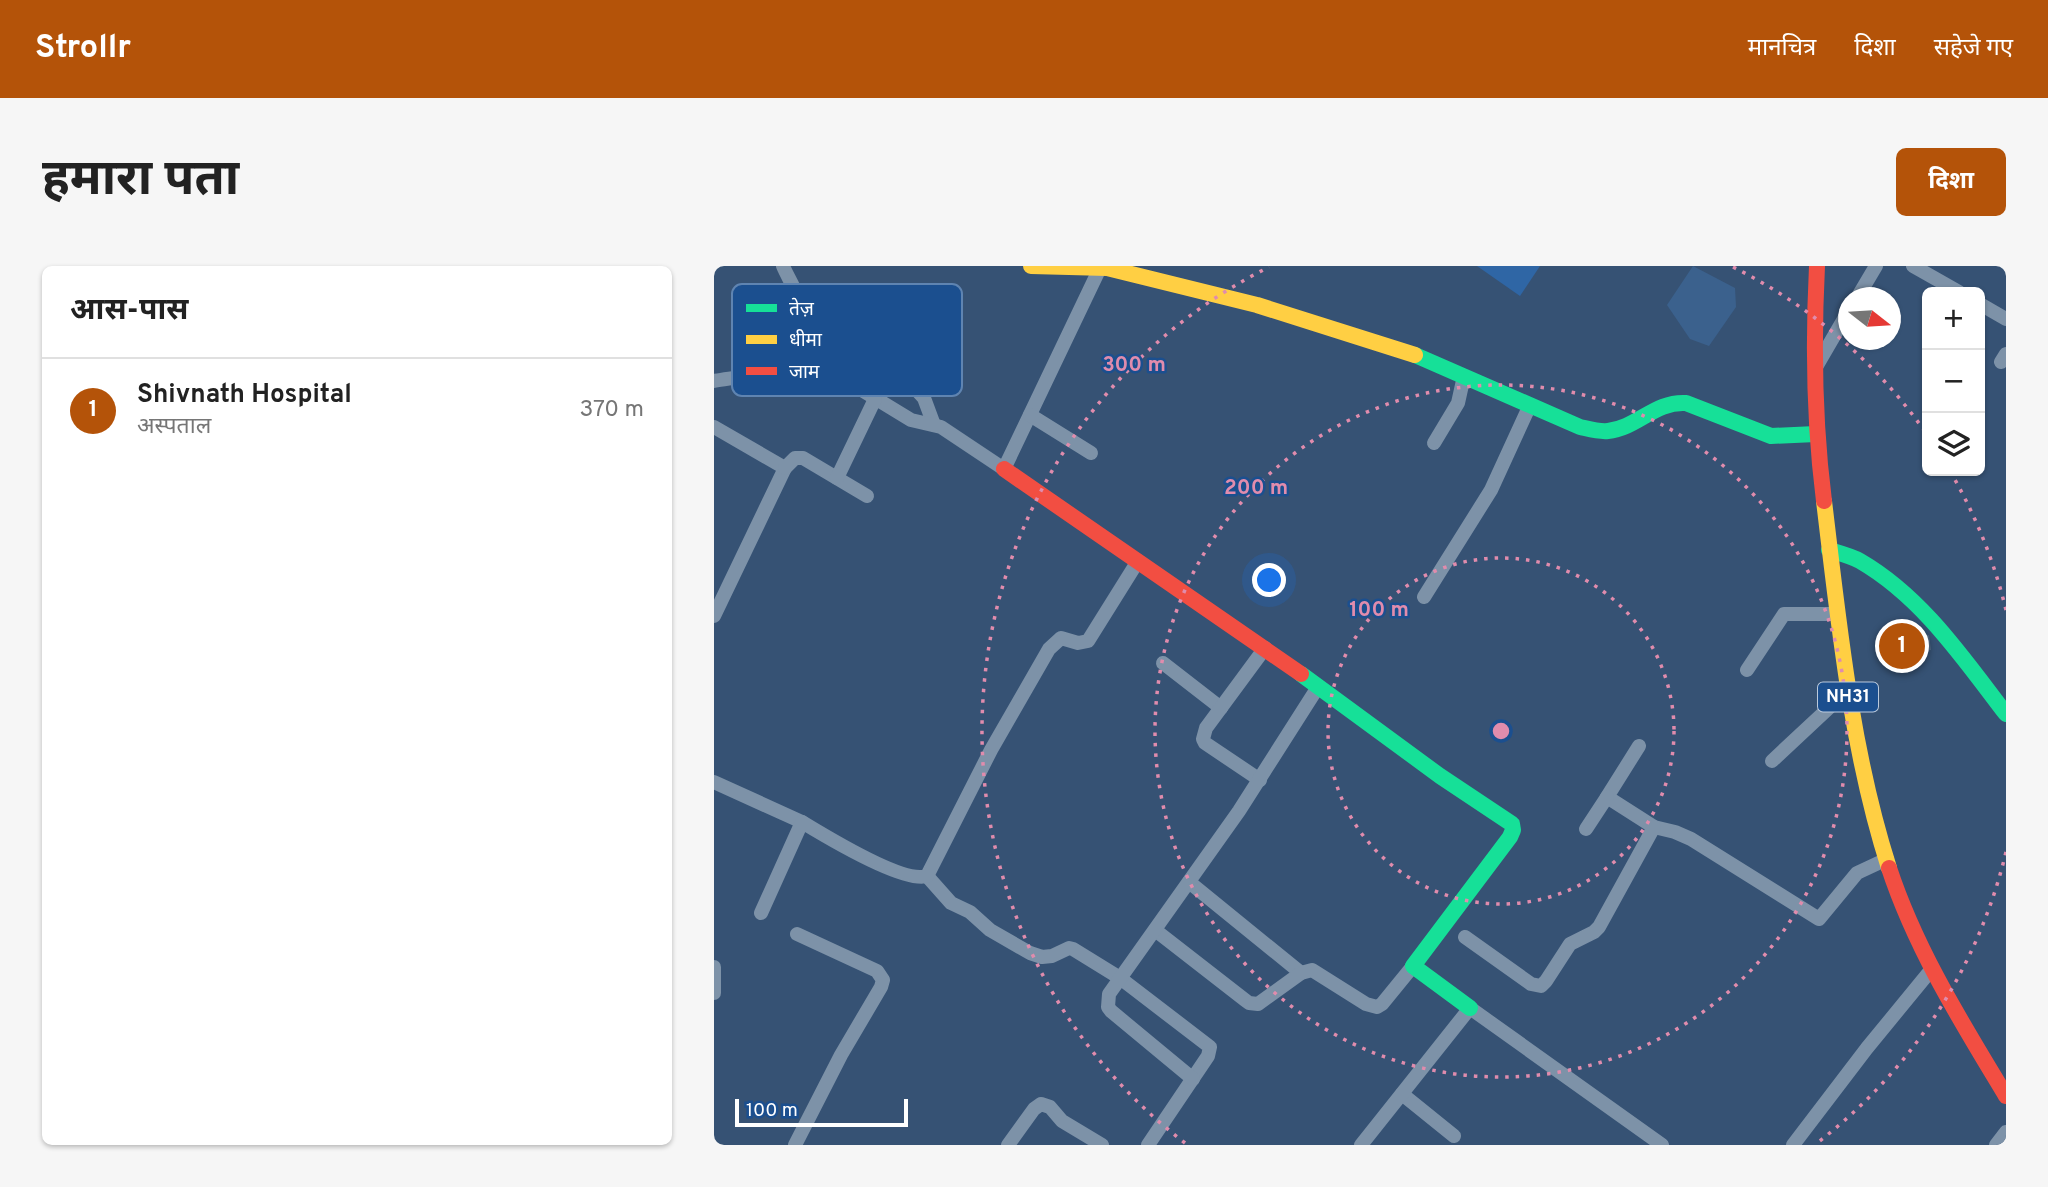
<!DOCTYPE html>
<html lang="hi">
<meta charset="utf-8">
<style>
:root{--surface:#fff;--page:#f6f6f6;--text:#222;--muted:#767676;--line:#e0e0e0;--accent:#b45309}
body{margin:0;font-family:Overpass,"Noto Sans Devanagari",sans-serif;background:var(--page);color:var(--text)}
.controls{position:absolute;right:21px;top:21px;display:grid;overflow:hidden;border-radius:10px;box-shadow:0 2px 5px #0004}
.controls button{width:63px;height:63px;display:grid;place-items:center;padding:0;border:0;border-bottom:2px solid var(--line);background:var(--surface);color:var(--text);font:35px sans-serif}
.compass{position:absolute;left:1124px;top:21px;width:63px;height:63px;border-radius:50%;background:var(--surface);box-shadow:0 2px 5px #0004;rotate:107deg}
.scale{position:absolute;left:21px;bottom:18px;width:173px;box-sizing:border-box;padding-left:7px;border:4px solid #fff;border-top:0;font-size:19px;line-height:24px;white-space:nowrap;color:#fff;-webkit-text-stroke:5px #1b4f8f;paint-order:stroke}
.you{position:absolute;left:556px;top:315px;width:24px;height:24px;margin:-18px;border:5px solid #fff;border-radius:50%;background:#1a73e8;box-shadow:0 0 0 10px #1a73e833}
.badge{display:grid;place-items:center;width:46px;height:46px;border-radius:50%;background:var(--accent);color:#fff;font-size:23px;font-weight:700}
.pin{position:absolute;translate:-50% -50%;border:4px solid #fff;box-shadow:0 2px 7px #0006}
.list{margin:0;padding:0;list-style:none}
h2{display:flex;justify-content:space-between;align-items:center;height:91px;margin:0;padding:0 28px;font-size:30px}
h2 small{font-size:23px;font-weight:400;color:var(--muted)}
.list li{display:grid;grid-template-columns:46px 1fr auto;gap:21px;align-items:center;box-sizing:border-box;height:105px;padding:0 28px;border-top:2px solid var(--line)}
.list b{display:block;font-size:26px;white-space:nowrap}
.list p{margin:0;font-size:23px;white-space:nowrap;color:var(--muted)}
.list em{font-size:23px;font-style:normal;color:var(--muted)}
.icon{flex:none;width:38px;height:38px;fill:none;stroke:currentColor;stroke-width:2;stroke-linecap:round;stroke-linejoin:round}
.map{position:relative;flex:none;width:1292px;height:879px;overflow:hidden;border-radius:10px}
header{display:flex;align-items:center;gap:42px;box-sizing:border-box;height:98px;padding:0 35px;background:var(--accent);color:#fff}
header strong{font-size:33px}
nav{display:flex;gap:38px;margin-inline-start:auto;font-size:24px}
.intro{display:flex;align-items:center;justify-content:space-between;box-sizing:border-box;height:168px;padding:0 42px}
h1{margin:0;font-size:49px}
.button{padding:18px 32px;border-radius:10px;background:var(--accent);color:#fff;font-size:24px;font-weight:700}
main{display:flex;gap:42px;padding:0 42px}
aside{flex:1;background:var(--surface);border-radius:10px;box-shadow:0 2px 5px #0004}
.map>svg:first-child{display:block}
.green{fill:#2f66a5}
.water{fill:#3b618d}
.building{fill:#526984}
.lines{fill:none;stroke-linecap:round;stroke-linejoin:round}
.street{stroke:#7d92a8;stroke-width:14}
.fast{stroke:#16e098;stroke-width:16}
.slow{stroke:#ffcf43;stroke-width:16}
.jam{stroke:#f24e42;stroke-width:16}
.ring{fill:none;stroke:#e08cad;stroke-width:3.5;stroke-dasharray:3.5 7}
.labels{text-anchor:middle;dominant-baseline:central;stroke-width:5;stroke-linejoin:round;paint-order:stroke}
.shield{fill:#1b4f8f;stroke:#bbcadd;stroke-width:2}
.shield-label{font-size:18px;font-weight:bold;fill:#fff}
.key{fill:#1b4f8f;stroke:#5f84b1;stroke-width:2}
.key-label{font-size:19px;fill:#fff}
.centre{fill:#e08cad;stroke:#1b4f8f;stroke-width:3.5}
.ring-label{font-size:21px;text-anchor:middle;font-weight:bold;fill:#e08cad;stroke:#1b4f8f;stroke-width:5;stroke-linejoin:round;paint-order:stroke}
</style>
<header>
<strong>Strollr</strong>
<nav><a>मानचित्र</a><a>दिशा</a><a>सहेजे गए</a></nav>
</header>
<div class="intro"><h1>हमारा पता</h1><a class="button">दिशा</a></div>
<main>
<aside>
<h2>आस-पास<small></small></h2>
<ul class="list">
<li><span class="badge">1</span><div><b>Shivnath Hospital</b><p>अस्पताल</p></div><em>370 m</em></li>
</ul>
</aside>
<div class="map">
<svg width="1292" height="879" viewBox="0 0 1292 879">
<rect width="100%" height="100%" fill="#365274"/>
<!-- green -->
<polygon class="green" points="763,0 826,0 806,30"/>
<!-- water -->
<polygon class="water" points="979,0 1021,22 1022,41 995,80 976,73 953,39"/>
<!-- building -->
<polygon class="building" points="1215,369 1217,384 1168,390 1166,375"/>
<g class="lines">
<!-- street -->
<g class="street">
<polyline points="1199,0 1245,26"/>
<polyline points="1143,32 1162,0"/>
<polyline points="1266,38 1292,53"/>
<polyline points="82,52 197,118 210,132 220,159"/>
<polyline points="69,76 197,154 227,161 290,203 386,2"/>
<polyline points="1287,96 1292,88"/>
<polyline points="1102,101 1134,46"/>
<path d="M0,115c14,-3 31,-3 43,-9 18,-10 45,-55 40,-76 -3,-10 -10,-20 -14,-30"/>
<polyline points="316,149 377,187"/>
<polyline points="0,161 71,202 0,350"/>
<polyline points="720,177 744,137 750,110"/>
<polyline points="71,202 81,192 89,192 153,230"/>
<polyline points="123,212 161,133"/>
<polyline points="710,331 777,224 816,139"/>
<polyline points="449,397 507,442"/>
<polyline points="1033,404 1070,348 1122,348"/>
<polyline points="925,480 893,531 940,561 961,566 977,573 1105,653 1143,607 1173,593"/>
<polyline points="1058,495 1133,425"/>
<polyline points="546,514 491,477 489,473 492,462 551,382"/>
<polyline points="0,516 88,556"/>
<polyline points="872,563 893,531"/>
<polyline points="213,610 237,637 256,646 276,664 316,687 328,691 338,690 355,682 359,683 406,712 496,781 494,790 434,879"/>
<polyline points="475,616 587,707"/>
<path d="M47,647l41,-91c23,14 102,62 125,54l64,-126 58,-101 12,-11 17,5 10,-2 50,-80"/>
<polyline points="441,664 531,734 535,737 544,738 587,707 598,704 652,738 663,741 668,738 699,700"/>
<polyline points="751,671 817,718 827,720 832,715 856,678 880,666 885,661 940,561"/>
<polyline points="0,701 0,727"/>
<polyline points="479,813 397,745 394,741 395,728 525,545 604,421"/>
<polyline points="688,828 740,870"/>
<polyline points="81,879 127,789 167,721 169,714 163,705 83,668"/>
<polyline points="294,879 320,843 327,838 336,841 348,855 388,879"/>
<polyline points="647,879 756,742 948,879"/>
<polyline points="1079,879 1153,782 1217,704"/>
<polyline points="1282,879 1292,866"/>
</g>
<!-- fast -->
<g class="fast">
<path d="M701,89l165,72c9,2 19,5 28,4 29,-3 47,-30 78,-28l85,33 45,-2"/>
<path d="M1115,284c10,3 22,6 31,11 62,36 103,97 146,153"/>
<polyline points="587,408 726,510 798,558 799,564 796,571 699,700 756,742"/>
</g>
<!-- slow -->
<g class="slow">
<polyline points="317,0 393,2 543,39 701,89"/>
<path d="M1110,235c15,124 27,248 65,367"/>
</g>
<!-- jam -->
<g class="jam">
<path d="M1103,0c-4,79 -3,156 7,235"/>
<polyline points="290,203 587,408"/>
<path d="M1175,602c27,82 73,155 117,228"/>
</g>
</g>
<!-- distance rings -->
<g class="ring">
<circle cx="787" cy="465" r="173"/>
<circle cx="787" cy="465" r="346"/>
<path d="M1292 586A519 519 0 0 1 1103 877M471 877A519 519 0 0 1 555 1M1019 1A519 519 0 0 1 1212 167M1236 205A519 519 0 0 1 1292 344"/>
</g>
<g class="labels">
<!-- shield labels -->
<rect class="shield" x="1104" y="416.5" width="60" height="29" rx="5"/>
<g class="shield-label">
<text x="1134" y="431">NH31</text>
</g>
</g>
<!-- legend -->
<rect x="18" y="18" width="230" height="112" rx="10" class="key"/>
<rect x="32" y="38" width="31" height="8" fill="#16e098"/>
<rect x="32" y="69" width="31" height="9" fill="#ffcf43"/>
<rect x="32" y="101" width="31" height="8" fill="#f24e42"/>
<g class="key-label">
<text x="75" y="49">तेज़</text>
<text x="75" y="80">धीमा</text>
<text x="75" y="112">जाम</text>
</g>
<circle cx="787" cy="465" r="10" class="centre"/>
<g class="ring-label">
<text x="420" y="105">300 m</text>
<text x="542" y="228">200 m</text>
<text x="665" y="350">100 m</text>
</g>
</svg>
<div class="controls">
<button>+</button>
<button>−</button>
<button><svg class="icon" aria-label="layers" viewBox="0 0 24 24"><path d="M12 4l9 5-9 5-9-5zM3 14l9 5 9-5"/></svg></button>
</div>
<svg class="compass" viewBox="-18 -18 36 36"><path d="M0-13l5 13h-10z" fill="#e53935"/><path d="M0 13l5-13h-10z" fill="#767676"/></svg>
<div class="scale">100 m</div>
<div class="you"></div>
<div class="pin badge" style="left:1188px;top:380px">1</div>
</div>
</main>
